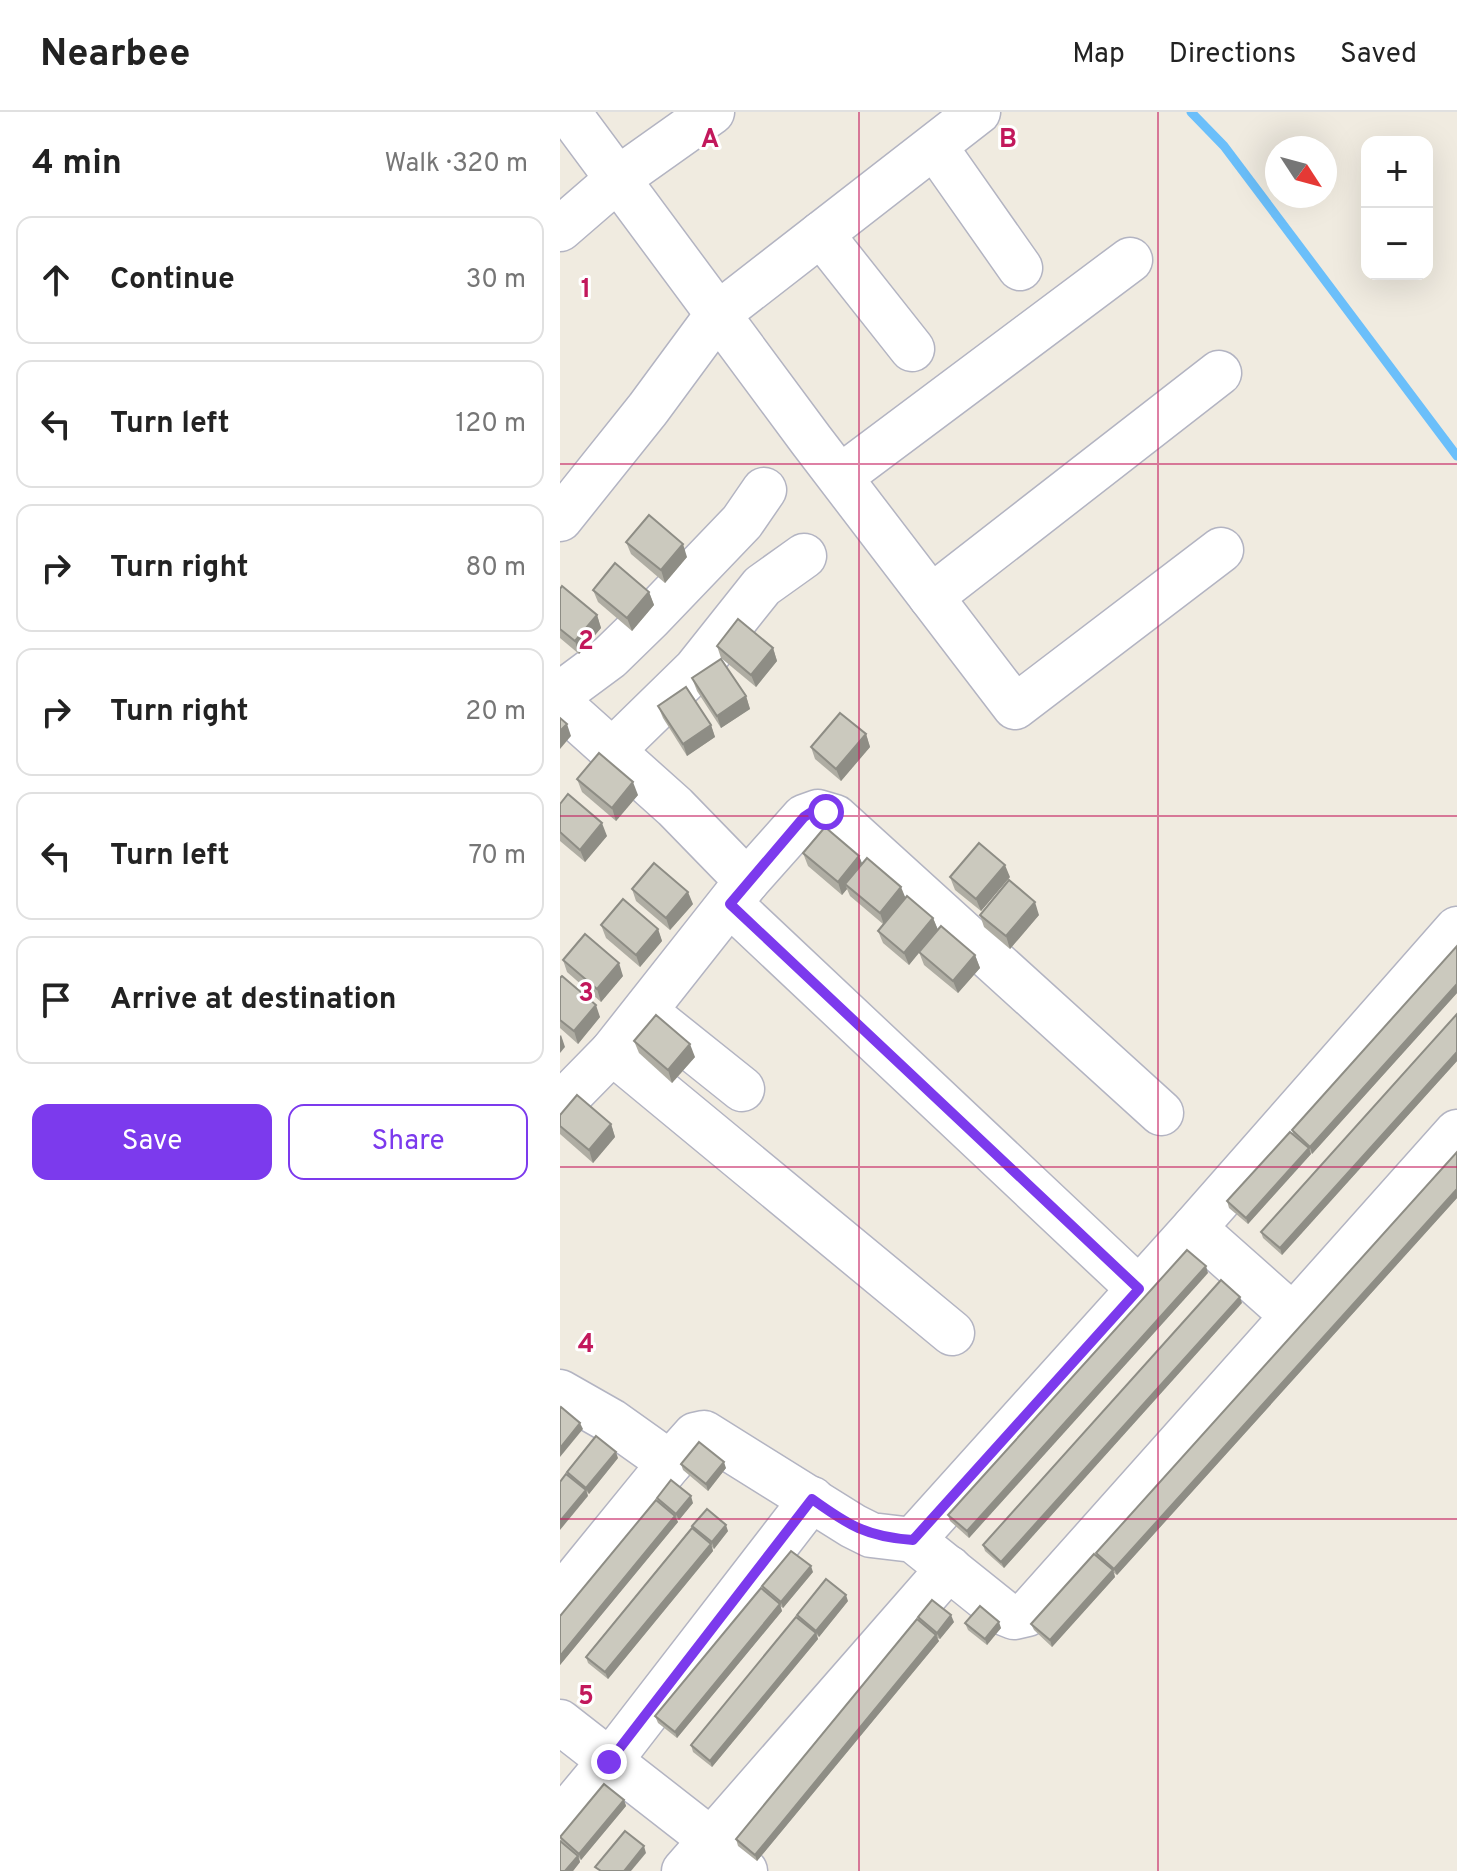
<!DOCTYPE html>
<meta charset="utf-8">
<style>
:root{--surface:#fff;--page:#f6f6f6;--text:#222;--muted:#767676;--line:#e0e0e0;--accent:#7c3aed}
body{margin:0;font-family:Overpass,sans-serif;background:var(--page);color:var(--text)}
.controls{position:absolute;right:24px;top:24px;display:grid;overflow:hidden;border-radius:16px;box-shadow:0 8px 32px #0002}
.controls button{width:72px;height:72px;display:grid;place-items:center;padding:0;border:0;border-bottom:2px solid var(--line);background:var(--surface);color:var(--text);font:40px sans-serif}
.compass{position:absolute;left:705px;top:24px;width:72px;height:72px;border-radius:50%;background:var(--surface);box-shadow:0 8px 32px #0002;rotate:126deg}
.stop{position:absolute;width:24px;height:24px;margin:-18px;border:6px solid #7c3aed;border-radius:50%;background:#fff}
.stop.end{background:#7c3aed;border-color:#fff;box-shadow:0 2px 8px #0008}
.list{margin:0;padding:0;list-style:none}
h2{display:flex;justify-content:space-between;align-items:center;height:104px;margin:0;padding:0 32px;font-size:34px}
h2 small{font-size:26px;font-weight:400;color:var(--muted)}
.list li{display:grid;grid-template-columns:52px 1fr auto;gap:24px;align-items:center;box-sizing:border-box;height:128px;margin:0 16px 16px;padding:0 16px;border:2px solid var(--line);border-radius:16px}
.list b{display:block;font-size:30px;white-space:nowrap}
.list em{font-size:26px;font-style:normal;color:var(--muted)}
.actions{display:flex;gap:16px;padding:24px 32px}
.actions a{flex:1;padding:18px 0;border:2px solid var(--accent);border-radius:16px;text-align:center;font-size:28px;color:var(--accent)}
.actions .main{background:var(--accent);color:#fff}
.icon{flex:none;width:44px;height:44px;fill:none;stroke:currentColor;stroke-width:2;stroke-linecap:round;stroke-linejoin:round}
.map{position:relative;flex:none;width:897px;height:1759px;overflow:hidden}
header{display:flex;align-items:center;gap:48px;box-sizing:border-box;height:112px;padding:0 40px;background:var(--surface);border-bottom:2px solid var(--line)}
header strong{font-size:38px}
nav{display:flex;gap:44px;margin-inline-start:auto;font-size:28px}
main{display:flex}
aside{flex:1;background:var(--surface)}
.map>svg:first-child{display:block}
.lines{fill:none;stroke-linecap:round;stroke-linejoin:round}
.stream{stroke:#6bbffa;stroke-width:9}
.minor-casing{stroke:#b3b4c2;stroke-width:47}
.minor{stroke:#fff;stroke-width:44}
.wall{fill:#afada3}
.shaded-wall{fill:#8e8d85}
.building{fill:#cbc9be;stroke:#8e8d85;stroke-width:2}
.route{stroke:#7c3aed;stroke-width:10}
.grid{fill:none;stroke:#c2185b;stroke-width:2;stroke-opacity:0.55}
.grid-label{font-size:26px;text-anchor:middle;font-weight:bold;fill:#c2185b;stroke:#fff;stroke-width:6;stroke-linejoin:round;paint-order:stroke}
</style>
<header>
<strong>Nearbee</strong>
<nav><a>Map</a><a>Directions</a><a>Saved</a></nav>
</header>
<main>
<aside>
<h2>4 min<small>Walk · 320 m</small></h2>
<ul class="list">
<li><svg class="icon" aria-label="ahead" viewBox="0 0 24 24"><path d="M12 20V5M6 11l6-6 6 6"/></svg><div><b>Continue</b></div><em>30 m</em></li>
<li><svg class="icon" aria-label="left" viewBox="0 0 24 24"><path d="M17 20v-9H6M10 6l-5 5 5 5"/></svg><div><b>Turn left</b></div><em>120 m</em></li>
<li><svg class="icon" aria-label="right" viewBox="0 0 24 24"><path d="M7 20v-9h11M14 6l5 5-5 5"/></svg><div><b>Turn right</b></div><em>80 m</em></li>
<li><svg class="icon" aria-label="right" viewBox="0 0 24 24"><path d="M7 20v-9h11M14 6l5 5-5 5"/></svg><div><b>Turn right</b></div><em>20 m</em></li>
<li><svg class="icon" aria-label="left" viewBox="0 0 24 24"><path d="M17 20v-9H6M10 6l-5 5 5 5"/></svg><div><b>Turn left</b></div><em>70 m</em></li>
<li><svg class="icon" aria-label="arrive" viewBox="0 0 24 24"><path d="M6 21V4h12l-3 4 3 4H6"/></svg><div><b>Arrive at destination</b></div></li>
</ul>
<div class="actions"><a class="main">Save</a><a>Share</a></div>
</aside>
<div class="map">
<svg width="897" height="1759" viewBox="0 0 897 1759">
<rect width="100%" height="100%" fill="#f0ebe0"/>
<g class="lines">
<!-- stream -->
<polyline class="stream" points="631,0 664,34 897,344"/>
<!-- minor casing -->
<g class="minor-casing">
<g id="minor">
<polyline points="8,0 251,328 455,595 661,438"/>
<polyline points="375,35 460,156"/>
<polyline points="0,117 59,66 152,0"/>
<polyline points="261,122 352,237"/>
<polyline points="280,365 570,148"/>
<polyline points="0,407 88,297 158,202 418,0"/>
<polyline points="371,485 659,261"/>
<polyline points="0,582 50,545 89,507 182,410 204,378"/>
<polyline points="0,592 115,695 187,769 52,940 0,993"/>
<polyline points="52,639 136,557 202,474 244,444"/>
<polyline points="187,769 244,705 258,700 275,705 601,1001"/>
<polyline points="170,792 579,1177"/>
<polyline points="87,901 182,977"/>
<polyline points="52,940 392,1221"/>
<polyline points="634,1116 732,1203"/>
<polyline points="0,1280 51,1309 110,1351"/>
<polyline points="353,1428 634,1116 897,817"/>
<polyline points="0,1486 110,1351 135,1323 144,1321 293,1414 311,1423 353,1428 444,1501 454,1505 467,1502 897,1020"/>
<polyline points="0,1610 150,1727 185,1759"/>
<polyline points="0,1709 49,1650 252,1387"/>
<polyline points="124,1759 389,1456"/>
</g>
</g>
<!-- minor -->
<use href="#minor" class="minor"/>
</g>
<!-- wall -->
<g class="wall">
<polygon points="66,430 127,445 105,471 71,442"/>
<polygon points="0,477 37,503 41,516 19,542 0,526"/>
<polygon points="33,478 89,480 94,493 72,519 38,490"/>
<polygon points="157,534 213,536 217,549 196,575 161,546"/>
<polygon points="132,566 186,584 190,597 161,616 137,579"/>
<polygon points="98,594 151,613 155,625 127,644 103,606"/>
<polygon points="306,622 310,635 281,669 255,647 251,635"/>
<polygon points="17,667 78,683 56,709 22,680"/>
<polygon points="0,692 47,724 25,750 0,729"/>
<polygon points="243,741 299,744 302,752 373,806 378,818 415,843 420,856 398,881 364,853 359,840 349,853 323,831 318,819 323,812 290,784 287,777 282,783 248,754"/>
<polygon points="390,765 450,765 421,799 395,778"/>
<polygon points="72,777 133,792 110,818 76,789"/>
<polygon points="420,803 479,803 450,837 424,815"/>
<polygon points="41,813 98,817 102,829 80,855 46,826"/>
<polygon points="897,834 897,881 752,1042 750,1039 751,1042 688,1112 669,1096 667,1089 733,1022 732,1018"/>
<polygon points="3,848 63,864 41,890 7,860"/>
<polygon points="0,866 40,905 18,932 0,916"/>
<polygon points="897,902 897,949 722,1143 703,1126 701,1120"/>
<polygon points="74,929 135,945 112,971 79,941"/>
<polygon points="0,1003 51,1012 55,1025 33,1051 0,1022"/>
<polygon points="897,1040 897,1086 557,1463 554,1461 555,1465 492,1535 474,1518 471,1512 537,1445 536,1441"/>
<polygon points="648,1161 409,1426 390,1409 388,1403"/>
<polygon points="682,1191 444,1456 425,1439 423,1433"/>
<polygon points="58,1346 29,1382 27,1380 28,1384 8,1363 7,1360"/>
<polygon points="121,1352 166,1356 148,1379 123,1358"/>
<polygon points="97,1386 133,1391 119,1408 116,1406 118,1410 0,1553 0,1504 99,1390"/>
<polygon points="132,1414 168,1419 154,1437 152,1435 153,1439 48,1567 28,1551 26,1545 134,1418"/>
<polygon points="253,1460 223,1496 220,1494 222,1499 117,1626 98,1611 95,1604 203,1478 202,1474"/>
<polygon points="288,1489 259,1525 257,1523 258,1527 152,1655 133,1640 131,1633 239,1507 237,1503"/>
<polygon points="358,1505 394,1510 380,1527 377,1526 379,1529 197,1749 178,1734 176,1727 359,1509"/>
<polygon points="405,1511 441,1516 427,1533 408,1518"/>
<polygon points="64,1688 66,1694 21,1748 19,1746 20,1750 13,1759 0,1759 1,1730 0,1725"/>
</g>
<!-- shaded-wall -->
<g class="shaded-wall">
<polygon points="123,432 127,445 105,471 101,458"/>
<polygon points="89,480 94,493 72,519 67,506"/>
<polygon points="37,503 41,516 19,542 15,529"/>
<polygon points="213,536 217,549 196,575 191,563"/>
<polygon points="186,584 190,597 161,616 157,604"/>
<polygon points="7,612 11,624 0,637 0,619"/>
<polygon points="151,613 155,625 127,644 123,632"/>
<polygon points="306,622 310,635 281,669 276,657"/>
<polygon points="73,670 78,683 56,709 52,696"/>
<polygon points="42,711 47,724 25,750 20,738"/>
<polygon points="299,744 304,756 285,772 287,777 282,783 278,770"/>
<polygon points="445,753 450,765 421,799 416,787"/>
<polygon points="341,775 346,787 324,813 320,801"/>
<polygon points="128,780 133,792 110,818 106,806"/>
<polygon points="475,790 479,803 450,837 446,824"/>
<polygon points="373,806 378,818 349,853 344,841"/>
<polygon points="98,817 102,829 80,855 76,843"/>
<polygon points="415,843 420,856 398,881 393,869"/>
<polygon points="59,851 63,864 41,890 37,877"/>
<polygon points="897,872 897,881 752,1042 750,1035"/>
<polygon points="36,893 40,905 18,932 14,919"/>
<polygon points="1,923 5,935 0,941 0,924"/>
<polygon points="130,932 135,945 112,971 108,958"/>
<polygon points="897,940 897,949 722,1143 720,1136"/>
<polygon points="51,1012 55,1025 33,1051 29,1038"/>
<polygon points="749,1036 751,1042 688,1112 686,1106"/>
<polygon points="897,1077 897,1086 557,1463 554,1457"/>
<polygon points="646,1154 648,1161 409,1426 407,1419"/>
<polygon points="680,1185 682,1191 444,1456 441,1450"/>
<polygon points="20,1311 23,1317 0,1345 0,1336"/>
<polygon points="56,1340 58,1346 29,1382 26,1376"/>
<polygon points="164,1350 166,1356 148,1379 146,1372"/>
<polygon points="26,1378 28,1384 0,1418 0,1409"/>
<polygon points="131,1384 133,1391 119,1408 116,1402"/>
<polygon points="115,1404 118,1410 0,1553 0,1544"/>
<polygon points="166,1413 168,1419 154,1437 152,1430"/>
<polygon points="151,1432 153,1439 48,1567 45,1560"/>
<polygon points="251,1454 253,1460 223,1496 221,1490"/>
<polygon points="553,1458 555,1465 492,1535 490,1528"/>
<polygon points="286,1483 288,1489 259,1525 256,1519"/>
<polygon points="220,1492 222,1499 117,1626 115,1620"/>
<polygon points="391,1503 394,1510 380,1527 377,1521"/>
<polygon points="439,1510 441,1516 427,1533 425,1527"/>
<polygon points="256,1521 258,1527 152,1655 150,1649"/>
<polygon points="376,1523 379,1529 197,1749 195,1743"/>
<polygon points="64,1688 66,1694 21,1748 19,1742"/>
<polygon points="84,1734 86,1741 71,1759 64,1759"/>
<polygon points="18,1744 20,1750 13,1759 5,1759"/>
</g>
<!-- building -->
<g class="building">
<polygon points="89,403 123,432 101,458 66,430"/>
<polygon points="55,451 89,480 67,506 33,478"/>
<polygon points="2,474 37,503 15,529 0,517 0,477"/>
<polygon points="178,507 213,536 191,563 157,534"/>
<polygon points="161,547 186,584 157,604 132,566"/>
<polygon points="126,575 151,613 123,632 98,594"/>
<polygon points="280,601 306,622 276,657 251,635"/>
<polygon points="0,606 7,612 0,619"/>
<polygon points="39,641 73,670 52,696 17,667"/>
<polygon points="8,682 42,711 20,738 0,720 0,692"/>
<polygon points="265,715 299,744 278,770 243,741"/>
<polygon points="419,731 445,753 416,787 390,765"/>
<polygon points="307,746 341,775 320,801 285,772"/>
<polygon points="94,751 128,780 106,806 72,777"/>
<polygon points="449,768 475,790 446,824 420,803"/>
<polygon points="347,784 373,806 344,841 318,819"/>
<polygon points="63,787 98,817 76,843 41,813"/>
<polygon points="381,814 415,843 393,869 359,840"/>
<polygon points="25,822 59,851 37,877 3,848"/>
<polygon points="897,834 897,872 750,1035 732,1018"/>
<polygon points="2,864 36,893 14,919 0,908 0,866"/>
<polygon points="897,902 897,940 720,1136 701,1120"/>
<polygon points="96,903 130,932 108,958 74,929"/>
<polygon points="17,983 51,1012 29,1038 0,1014 0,1003"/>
<polygon points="730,1020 749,1036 686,1106 667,1089"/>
<polygon points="897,1040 897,1077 554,1457 536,1441"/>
<polygon points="627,1138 646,1154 407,1419 388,1403"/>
<polygon points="661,1168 680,1185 441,1450 423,1433"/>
<polygon points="1,1295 20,1311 0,1336 0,1297"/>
<polygon points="36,1324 56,1340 26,1376 7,1360"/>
<polygon points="139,1330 164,1350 146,1372 121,1352"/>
<polygon points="6,1362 26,1378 0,1409 0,1370"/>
<polygon points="111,1368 131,1384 116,1402 97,1386"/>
<polygon points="96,1388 115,1404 0,1544 0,1504"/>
<polygon points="147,1397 166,1413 152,1430 132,1414"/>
<polygon points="132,1416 151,1432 45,1560 26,1545"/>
<polygon points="231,1439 251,1454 221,1490 202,1474"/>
<polygon points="534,1442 553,1458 490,1528 471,1512"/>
<polygon points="266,1467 286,1483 256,1519 237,1503"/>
<polygon points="201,1476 220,1492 115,1620 95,1604"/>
<polygon points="372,1488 391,1503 377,1521 358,1505"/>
<polygon points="420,1494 439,1510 425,1527 405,1511"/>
<polygon points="236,1505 256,1521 150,1649 131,1633"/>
<polygon points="357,1507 376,1523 195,1743 176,1727"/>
<polygon points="44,1672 64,1688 19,1742 0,1725"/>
<polygon points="65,1719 84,1734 64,1759 41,1759 35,1755"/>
<polygon points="0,1729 18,1744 5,1759 0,1759"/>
</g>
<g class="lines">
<!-- route -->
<path class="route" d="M49,1650l203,-263c36,26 55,38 101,41l226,-251 -409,-385 74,-87 6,-4 16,-1"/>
</g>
<!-- grid -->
<path class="grid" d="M299,0v1759M598,0v1759M0,352h897M0,704h897M0,1055h897M0,1407h897"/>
<g class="grid-label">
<text x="150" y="35">A</text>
<text x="448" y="35">B</text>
<text x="26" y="185">1</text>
<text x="26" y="537">2</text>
<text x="26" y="889">3</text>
<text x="26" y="1240">4</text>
<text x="26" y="1592">5</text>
</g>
</svg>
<div class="controls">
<button>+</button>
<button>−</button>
</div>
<svg class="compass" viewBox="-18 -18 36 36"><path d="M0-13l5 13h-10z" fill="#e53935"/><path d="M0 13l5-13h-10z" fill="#767676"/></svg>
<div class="stop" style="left:266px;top:700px"></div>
<div class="stop end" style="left:49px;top:1650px"></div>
</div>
</main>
